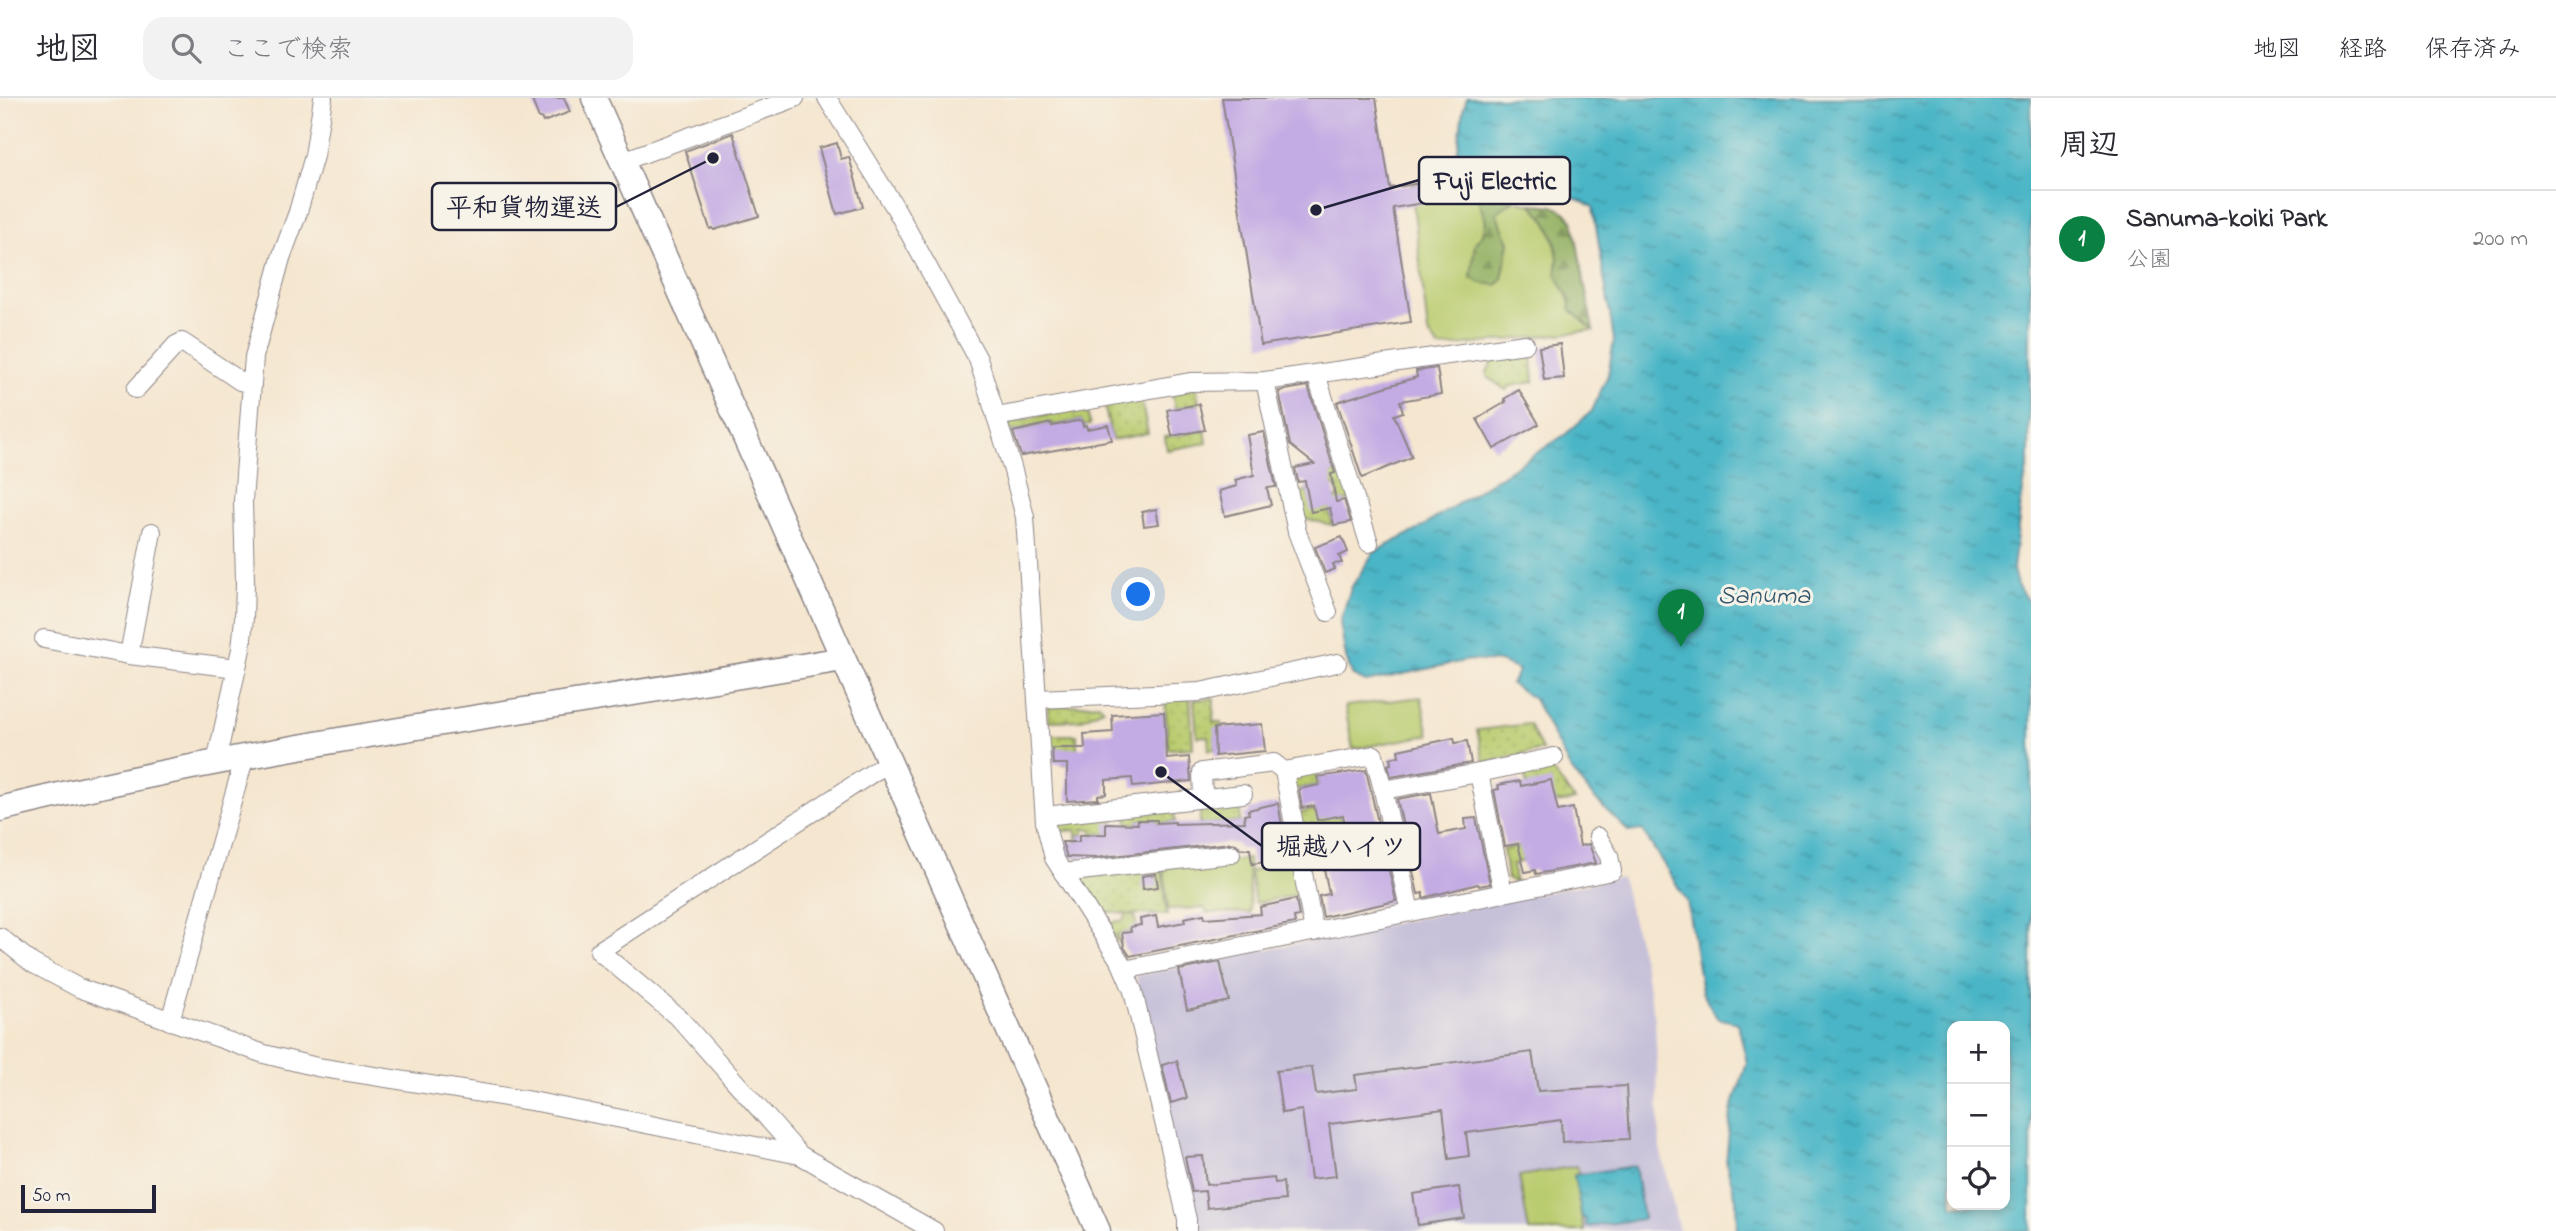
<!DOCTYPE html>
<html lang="ja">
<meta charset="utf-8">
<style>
:root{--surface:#fff;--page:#f2f2f3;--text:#2b2b33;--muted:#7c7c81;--line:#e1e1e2;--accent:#0b8043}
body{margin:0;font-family:"Indie Flower","Klee One",sans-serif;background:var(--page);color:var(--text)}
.controls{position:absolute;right:21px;bottom:21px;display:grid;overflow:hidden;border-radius:14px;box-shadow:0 4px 10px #0003}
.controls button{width:63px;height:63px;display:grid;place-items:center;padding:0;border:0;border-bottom:2px solid var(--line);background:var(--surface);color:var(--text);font:35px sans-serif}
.scale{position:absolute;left:21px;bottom:18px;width:135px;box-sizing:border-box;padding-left:7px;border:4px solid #22223b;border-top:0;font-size:19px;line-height:24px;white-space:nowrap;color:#22223b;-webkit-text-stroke:5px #f7f3e8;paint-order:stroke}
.you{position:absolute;left:1139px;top:497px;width:24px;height:24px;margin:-18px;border:5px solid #fff;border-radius:50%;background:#1a73e8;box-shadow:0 0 0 10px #1a73e833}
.badge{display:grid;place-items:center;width:46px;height:46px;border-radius:50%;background:var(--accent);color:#fff;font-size:23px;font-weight:700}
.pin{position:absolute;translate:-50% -58px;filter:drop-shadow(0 2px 4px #0008)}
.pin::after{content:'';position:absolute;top:37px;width:24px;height:21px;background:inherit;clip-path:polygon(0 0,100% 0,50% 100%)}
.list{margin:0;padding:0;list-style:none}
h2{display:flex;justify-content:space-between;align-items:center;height:91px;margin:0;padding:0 28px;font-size:30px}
h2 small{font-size:23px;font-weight:400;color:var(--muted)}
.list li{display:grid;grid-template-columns:46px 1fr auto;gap:21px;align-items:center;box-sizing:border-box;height:98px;padding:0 28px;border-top:2px solid var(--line)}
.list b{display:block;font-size:26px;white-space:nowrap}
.list p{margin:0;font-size:23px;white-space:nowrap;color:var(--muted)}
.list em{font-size:23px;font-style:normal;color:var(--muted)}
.icon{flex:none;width:38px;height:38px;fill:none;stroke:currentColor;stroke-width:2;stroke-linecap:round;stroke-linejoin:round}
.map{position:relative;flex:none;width:2031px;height:1133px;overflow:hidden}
header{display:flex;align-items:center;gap:42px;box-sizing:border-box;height:98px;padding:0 35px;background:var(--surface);border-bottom:2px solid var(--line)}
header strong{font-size:33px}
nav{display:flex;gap:38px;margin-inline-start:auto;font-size:24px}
.search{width:490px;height:63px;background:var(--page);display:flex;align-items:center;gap:18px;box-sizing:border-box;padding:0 24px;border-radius:21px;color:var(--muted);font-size:26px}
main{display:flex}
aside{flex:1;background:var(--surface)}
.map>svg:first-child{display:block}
.industrial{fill:#c6c0d9}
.grass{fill:#bacc6f;stroke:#6e7755;stroke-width:2}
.forest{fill:url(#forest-firs);stroke:#5a694e;stroke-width:2}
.park{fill:url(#park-dots);stroke:#6e7755;stroke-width:2}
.water{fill:url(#water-ripples);stroke:#366c80;stroke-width:2;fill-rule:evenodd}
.building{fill:#c3abe3}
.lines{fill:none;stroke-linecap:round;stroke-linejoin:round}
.street-casing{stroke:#8c8485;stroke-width:20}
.secondary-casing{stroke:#8c8485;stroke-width:27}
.street{stroke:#fff;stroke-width:18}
.secondary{stroke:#fff;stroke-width:24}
.labels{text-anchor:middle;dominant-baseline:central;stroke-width:6;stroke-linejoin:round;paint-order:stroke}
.water-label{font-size:26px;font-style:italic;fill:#30556c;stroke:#f7f3e8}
.leader{fill:none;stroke:#22223b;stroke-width:2.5}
.callout-dot{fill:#22223b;stroke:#f7f3e8;stroke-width:2.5}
.callout{fill:#f7f3e8;stroke:#22223b;stroke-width:2.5}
.callout-label{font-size:26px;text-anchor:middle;font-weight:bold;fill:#22223b}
</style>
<header>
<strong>地図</strong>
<div class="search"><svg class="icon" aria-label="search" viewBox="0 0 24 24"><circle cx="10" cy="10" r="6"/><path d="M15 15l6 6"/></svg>ここで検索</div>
<nav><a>地図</a><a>経路</a><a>保存済み</a></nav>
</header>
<main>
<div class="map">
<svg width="2031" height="1133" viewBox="0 0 2031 1133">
<defs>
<pattern id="forest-firs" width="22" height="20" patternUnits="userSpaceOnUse" patternTransform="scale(1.75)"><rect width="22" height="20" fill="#93b062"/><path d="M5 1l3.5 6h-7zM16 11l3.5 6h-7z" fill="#788f52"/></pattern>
<pattern id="park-dots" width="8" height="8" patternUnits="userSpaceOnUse" patternTransform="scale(1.75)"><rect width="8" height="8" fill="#bacc6f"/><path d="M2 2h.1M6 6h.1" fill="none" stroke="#a0af61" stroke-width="1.8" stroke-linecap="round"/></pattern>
<pattern id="water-ripples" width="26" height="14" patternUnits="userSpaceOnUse" patternTransform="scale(1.75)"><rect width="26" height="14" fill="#49b5c6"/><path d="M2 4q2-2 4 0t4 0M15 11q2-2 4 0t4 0" fill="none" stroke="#3c93a2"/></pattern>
</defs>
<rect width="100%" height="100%" fill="#f7f3e8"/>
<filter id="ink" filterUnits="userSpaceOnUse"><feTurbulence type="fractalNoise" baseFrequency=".0143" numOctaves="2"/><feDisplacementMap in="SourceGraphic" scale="14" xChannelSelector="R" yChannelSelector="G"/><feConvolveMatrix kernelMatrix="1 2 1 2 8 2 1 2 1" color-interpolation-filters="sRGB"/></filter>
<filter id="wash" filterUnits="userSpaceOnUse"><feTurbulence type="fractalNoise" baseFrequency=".00686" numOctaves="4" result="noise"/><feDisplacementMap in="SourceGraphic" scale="28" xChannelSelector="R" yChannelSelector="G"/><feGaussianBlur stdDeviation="1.57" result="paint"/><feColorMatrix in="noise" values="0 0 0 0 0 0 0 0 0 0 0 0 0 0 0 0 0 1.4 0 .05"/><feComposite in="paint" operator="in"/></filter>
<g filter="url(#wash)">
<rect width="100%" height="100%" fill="#f5e6cf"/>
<!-- industrial -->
<polygon class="industrial" points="1621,779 1641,854 1655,920 1660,1050 1679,1133 1192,1133 1136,878"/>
<!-- grass -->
<g class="grass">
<polygon points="1433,81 1438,89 1475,93 1531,106 1544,117 1552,134 1558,159 1557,176 1569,198 1571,212 1593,232 1440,250 1428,235 1411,86"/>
<polygon points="1421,599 1429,637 1353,651 1345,608"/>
<polygon points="1248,761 1250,815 1207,815 1205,810 1168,811 1164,768"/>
<polygon points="1295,764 1301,796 1255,805 1250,773"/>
<polygon points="1577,1068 1578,1076 1574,1077 1584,1133 1529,1133 1519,1078"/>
</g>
<!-- forest -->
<g class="forest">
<polygon points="1475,93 1514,102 1496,115 1509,144 1502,181 1497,187 1481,185 1471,180 1475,145 1483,136 1486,123"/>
<path d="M1531,106c20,1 30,1 42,17l20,109 -22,-20c-2,-17 -10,-22 -14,-36 -1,-5 1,-11 1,-16 -2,-22 -11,-40 -27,-54z"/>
</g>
<!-- park -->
<g class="park">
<polygon points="1526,253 1532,260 1534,284 1510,288 1506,292 1487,279 1487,274 1496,256"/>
<polygon points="1197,290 1199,306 1175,311 1172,295"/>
<polygon points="1140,297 1148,335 1112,342 1104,305"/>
<polygon points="1086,308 1090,327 1083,328 1081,322 1052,328 1051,325 1010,334 1008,325"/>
<polygon points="1205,332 1207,345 1167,352 1165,339"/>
<polygon points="1345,372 1352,401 1340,404 1342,411 1330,413 1332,427 1296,419 1292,396 1307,393 1331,402 1339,400 1336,387 1325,389 1322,378"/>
<polygon points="1190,600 1193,650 1168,651 1165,601"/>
<path d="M1214,600l-1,24h9c1,10 -8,18 -7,27l-6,1 -1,-14 -11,1 -3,-37z"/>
<polygon points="1099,606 1103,611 1080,622 1048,623 1049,609"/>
<polygon points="1529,626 1542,652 1484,665 1477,632"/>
<polygon points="1050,637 1077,637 1077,666 1062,666 1062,660 1069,658 1050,658"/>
<polygon points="1523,671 1551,672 1575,702 1556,705 1527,687"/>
<polygon points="1316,672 1319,687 1292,692 1292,676"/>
<polygon points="1241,702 1240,724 1200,726 1200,706"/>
<polygon points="1337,706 1345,743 1339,744 1345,744 1347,751 1342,750 1305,758 1296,716"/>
<polygon points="1174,711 1175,724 1157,725 1156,722 1138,722 1138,728 1128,728 1127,719 1130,714"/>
<polygon points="1113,717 1114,760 1109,760 1108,736 1092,736 1092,731 1084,731 1084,736 1079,737 1079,760 1077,760 1076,732 1054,734 1059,722"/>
<polygon points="1546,744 1548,756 1513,766 1515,785 1507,780 1503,751"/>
<polygon points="1162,769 1167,817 1128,816 1135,818 1136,828 1131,834 1118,836 1120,846 1105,826 1124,822 1127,816 1096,813 1077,782 1080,779"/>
</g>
<!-- water -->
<g class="water">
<path d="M1467,0h564l-2,360 -8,44 -8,67 4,16 14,21v625h-294l-1,-32 -10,-36 5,-52 16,-48 -9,-40 -21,-5 -15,-26 -15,-91 -45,-71 -13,2 -35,-34 -24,-30 -36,-69 -23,-15 8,-14 -19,-8 -31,-2 -103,22 -13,-6 -7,-18 -6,-36 11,-34 23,-36 40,-20 152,-98 26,-23 16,-36 6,-35 -21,-133c-28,-19 -103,-29 -138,-35l8,-62zM2005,928v179h-53v-179z"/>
<polygon points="1635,1068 1643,1121 1587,1129 1585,1120 1582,1120 1574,1077"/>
</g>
<g id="blocks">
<!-- building -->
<g class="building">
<polygon points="531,0 564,0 570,14 543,24 541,20 539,20"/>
<polygon points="1222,0 1376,0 1390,90 1420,85 1423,105 1393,110 1411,224 1261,247"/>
<polygon points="733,35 759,118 714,132 713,130 710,131 685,53"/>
<polygon points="837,45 841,61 849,59 863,109 837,116 819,50"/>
<polygon points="1560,246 1564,280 1544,282 1539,249"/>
<polygon points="1437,270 1441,296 1400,303 1403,314 1394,317 1412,359 1362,380 1337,304 1417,279 1416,273"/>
<polygon points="1308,288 1335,375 1331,376 1336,404 1344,402 1351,424 1334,427 1330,410 1311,414 1305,383 1298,384 1295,370 1314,366 1290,347 1279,293"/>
<polygon points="1519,292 1539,326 1494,351 1477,321 1506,304 1504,301"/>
<polygon points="1199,306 1205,332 1172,338 1167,312"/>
<polygon points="1082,322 1083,328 1086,327 1087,331 1108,327 1112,342 1021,358 1013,334 1051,325 1052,328"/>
<polygon points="1264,334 1276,389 1267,390 1271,407 1225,418 1219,393 1237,388 1235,382 1254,377 1247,337"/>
<polygon points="1156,411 1159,426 1144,428 1142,414"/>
<polygon points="1342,439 1348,454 1339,458 1342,465 1333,466 1335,471 1325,475 1315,449"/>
<polygon points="1164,614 1167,661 1189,659 1191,683 1133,689 1132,680 1106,682 1106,696 1098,697 1098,701 1067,703 1067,666 1053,666 1052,650 1085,650 1084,636 1113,634 1112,617"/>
<polygon points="1262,626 1265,653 1215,658 1214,630"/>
<polygon points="1454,640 1455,645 1467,643 1471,665 1391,679 1388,667 1391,666 1390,660 1399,658 1398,652"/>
<polygon points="1366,672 1396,803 1323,819 1319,798 1329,796 1321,755 1350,748 1343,717 1317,722 1314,708 1302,710 1299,691 1319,687 1317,679"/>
<polygon points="1551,682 1558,713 1573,710 1580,748 1589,746 1596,765 1536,776 1535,772 1525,774 1518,746 1505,748 1494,692 1499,691 1498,687 1520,683 1521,688"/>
<polygon points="1431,695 1439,736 1466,731 1465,721 1476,720 1490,786 1479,788 1478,786 1423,800 1423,795 1418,796 1397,701"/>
<polygon points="1278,705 1288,760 1252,766 1250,751 1241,751 1236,746 1230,745 1095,760 1067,759 1062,744 1079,744 1079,737 1106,736 1106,725 1138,726 1137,722 1157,722 1157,725 1175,724 1175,726 1245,724 1244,717 1249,716 1248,712"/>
<polygon points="1156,776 1158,789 1143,791 1142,778"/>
<polygon points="1296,801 1299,818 1294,819 1295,825 1130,858 1124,849 1122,835 1131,834 1130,829 1141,827 1140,821 1156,818 1158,829 1185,824 1184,820 1204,816 1205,820 1261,816 1260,809"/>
<polygon points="1220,864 1229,903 1187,912 1179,872"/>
<polygon points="1532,954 1538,993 1626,988 1629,1041 1562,1044 1561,1022 1466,1035 1469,1058 1449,1061 1443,1011 1329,1026 1336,1078 1311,1081 1302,1012 1282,1015 1276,973 1312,969 1316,996 1357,991 1355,977"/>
<polygon points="1177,963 1187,1000 1171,1005 1162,967"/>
<polygon points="1203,1058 1206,1087 1274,1080 1275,1085 1283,1084 1285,1102 1207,1110 1205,1093 1192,1094 1185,1059"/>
<polygon points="1459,1089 1464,1120 1418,1127 1413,1096"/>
</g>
</g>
</g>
<g filter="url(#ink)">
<use href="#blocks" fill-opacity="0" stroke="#8c8485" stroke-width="2"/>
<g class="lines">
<!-- street casing -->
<g class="street-casing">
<g id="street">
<polyline points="827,0 896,111 978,261 1012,369 1025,419 1045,724 1054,760 1121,865 1133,893 1187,1121 1187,1133"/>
<polyline points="623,63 795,0"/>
<polyline points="1316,276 1369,445"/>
<polyline points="1265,283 1297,434 1328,514"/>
<polyline points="136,291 176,247 182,244 240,283 252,286"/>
<polyline points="996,319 1190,284 1265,283 1525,246"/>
<polyline points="44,541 129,557 237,570"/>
<polyline points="129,557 152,434"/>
<polyline points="1038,601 1200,594 1337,565"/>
<polyline points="216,664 241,551 244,520 245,484 243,403 254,259 281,160 298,114 314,58 323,0"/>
<polyline points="1284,673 1314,834"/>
<polyline points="1203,700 1202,674 1274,665 1284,673 1374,657 1383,692"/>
<polyline points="1045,718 1243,696"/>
<polyline points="1063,775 1231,756"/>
<polyline points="1503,795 1479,675 1554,659"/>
<polyline points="1410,814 1383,692 1479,675"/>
<polyline points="0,839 32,865 79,890 264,956 317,969 537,1004 800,1057 934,1133"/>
<polyline points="1124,872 1612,773 1609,758 1598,739"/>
<polyline points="170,923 245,658"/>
<polyline points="800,1057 680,921 599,853 889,664"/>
</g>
</g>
<!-- secondary casing -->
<g class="secondary-casing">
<g id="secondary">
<polyline points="594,0 1098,1133"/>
<path d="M0,711c277,-68 562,-102 843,-150"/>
</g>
</g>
<!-- street -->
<use href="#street" class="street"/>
<!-- secondary -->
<use href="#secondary" class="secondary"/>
</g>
</g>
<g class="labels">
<!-- water labels -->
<g class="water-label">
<text x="1764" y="499">Sanuma</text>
</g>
</g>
<!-- callouts -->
<path class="leader" d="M1316 112L1419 82M713 60L616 109M1161 674L1262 748"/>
<g class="callout-dot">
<circle cx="1316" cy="112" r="7"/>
<circle cx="713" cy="60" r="7"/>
<circle cx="1161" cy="674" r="7"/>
</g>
<g class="callout">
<rect x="1419" y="59" width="151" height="47" rx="7"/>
<rect x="432" y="85" width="184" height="47" rx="7"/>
<rect x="1262" y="725" width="158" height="47" rx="7"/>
</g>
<g class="callout-label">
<text x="1495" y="91">Fuji Electric</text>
<text x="524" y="118">平和貨物運送</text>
<text x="1341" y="757">堀越ハイツ</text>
</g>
</svg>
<div class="controls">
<button>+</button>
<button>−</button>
<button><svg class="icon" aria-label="locate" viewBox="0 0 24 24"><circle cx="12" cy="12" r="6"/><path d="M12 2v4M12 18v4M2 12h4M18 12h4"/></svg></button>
</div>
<div class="scale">50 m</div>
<div class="you"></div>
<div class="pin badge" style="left:1681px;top:549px">1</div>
</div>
<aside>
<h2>周辺<small></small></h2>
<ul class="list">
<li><span class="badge">1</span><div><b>Sanuma-koiki Park</b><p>公園</p></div><em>200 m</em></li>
</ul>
</aside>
</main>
